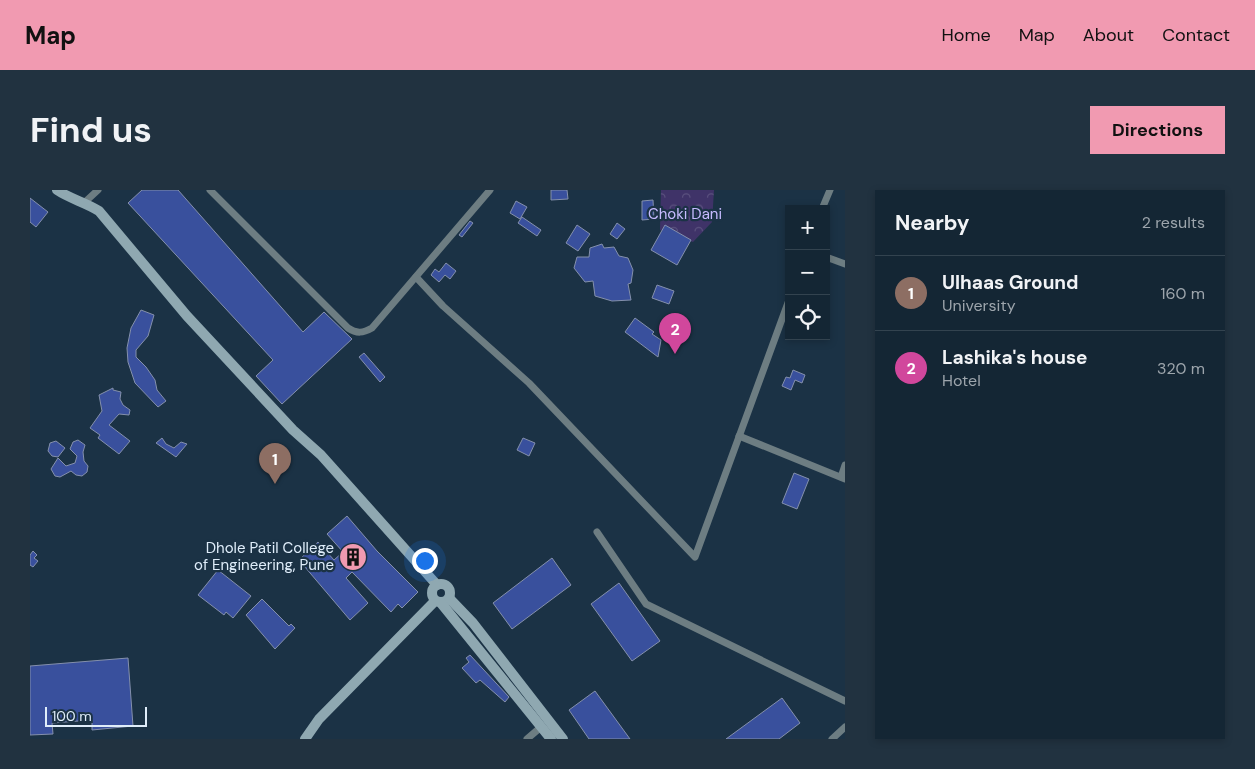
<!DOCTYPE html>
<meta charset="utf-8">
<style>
:root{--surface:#142634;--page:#213240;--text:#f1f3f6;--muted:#9da5ac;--line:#33434f;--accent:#f19ab1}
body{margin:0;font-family:"DM Sans",sans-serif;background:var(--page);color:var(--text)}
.controls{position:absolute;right:15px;top:15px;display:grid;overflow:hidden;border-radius:0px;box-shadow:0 2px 8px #0003}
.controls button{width:45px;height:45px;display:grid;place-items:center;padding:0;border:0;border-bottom:1px solid var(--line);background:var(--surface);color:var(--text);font:25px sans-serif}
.scale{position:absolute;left:15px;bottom:12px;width:102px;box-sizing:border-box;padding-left:5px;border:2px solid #dfedfa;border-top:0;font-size:14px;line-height:18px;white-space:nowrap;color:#dfedfa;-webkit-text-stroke:4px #1b3245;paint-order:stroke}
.you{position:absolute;left:394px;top:370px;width:18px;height:18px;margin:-12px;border:4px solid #fff;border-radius:50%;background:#1a73e8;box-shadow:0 0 0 8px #1a73e833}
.badge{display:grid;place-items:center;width:32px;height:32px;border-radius:50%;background:var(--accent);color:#fff;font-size:16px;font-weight:700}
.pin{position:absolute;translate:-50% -41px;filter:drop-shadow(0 1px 2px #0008)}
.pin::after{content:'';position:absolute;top:26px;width:18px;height:15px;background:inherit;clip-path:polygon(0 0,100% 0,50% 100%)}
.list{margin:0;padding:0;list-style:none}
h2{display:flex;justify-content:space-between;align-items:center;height:65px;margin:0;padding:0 20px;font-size:21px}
h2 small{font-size:16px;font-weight:400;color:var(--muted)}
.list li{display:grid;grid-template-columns:32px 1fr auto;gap:15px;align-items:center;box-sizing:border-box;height:75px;padding:0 20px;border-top:1px solid var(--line)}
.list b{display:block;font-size:19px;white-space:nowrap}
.list p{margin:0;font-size:16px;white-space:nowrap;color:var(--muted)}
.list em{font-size:16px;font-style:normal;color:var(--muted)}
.icon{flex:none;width:28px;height:28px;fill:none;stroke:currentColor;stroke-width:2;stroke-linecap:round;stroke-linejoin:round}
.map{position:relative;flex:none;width:815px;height:549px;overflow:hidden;border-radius:0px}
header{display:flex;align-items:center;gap:30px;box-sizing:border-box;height:70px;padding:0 25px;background:var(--accent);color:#111}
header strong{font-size:24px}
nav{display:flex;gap:28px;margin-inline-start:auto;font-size:18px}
.intro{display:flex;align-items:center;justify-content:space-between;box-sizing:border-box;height:120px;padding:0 30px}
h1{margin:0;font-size:35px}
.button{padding:12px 22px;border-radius:0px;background:var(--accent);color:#111;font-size:18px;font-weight:700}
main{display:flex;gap:30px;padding:0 30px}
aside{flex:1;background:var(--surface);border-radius:0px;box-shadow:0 2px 8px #0003}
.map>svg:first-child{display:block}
.park{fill:url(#park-crowns)}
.building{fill:#39509d;stroke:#8490ac}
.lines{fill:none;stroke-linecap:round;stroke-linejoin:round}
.street{stroke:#6d7d82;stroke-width:7}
.secondary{stroke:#8fa8b1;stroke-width:10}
.labels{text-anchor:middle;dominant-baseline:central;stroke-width:4.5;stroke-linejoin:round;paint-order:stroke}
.park-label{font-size:15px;fill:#c7bbff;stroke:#1b3245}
.poi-label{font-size:15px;fill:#dfedfa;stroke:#1b3245;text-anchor:end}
</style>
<header>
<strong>Map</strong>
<nav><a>Home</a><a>Map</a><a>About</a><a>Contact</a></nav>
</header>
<div class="intro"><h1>Find us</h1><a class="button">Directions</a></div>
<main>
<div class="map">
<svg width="815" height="549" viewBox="0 0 815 549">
<defs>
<pattern id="park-crowns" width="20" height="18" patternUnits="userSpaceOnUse" patternTransform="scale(1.25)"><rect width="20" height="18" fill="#3f3368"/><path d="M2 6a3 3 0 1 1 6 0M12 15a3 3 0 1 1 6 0" fill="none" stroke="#5a517e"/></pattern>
</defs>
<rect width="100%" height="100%" fill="#1b3245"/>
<!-- park -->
<polygon class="park" points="631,0 684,0 682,32 663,52 630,40"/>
<!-- building -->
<g class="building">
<polygon points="112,0 148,0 273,142 294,122 322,149 252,214 226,186 243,170 98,13"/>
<polygon points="521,0 537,0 538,9 521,10"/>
<polygon points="0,8 18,22 6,37 0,32"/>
<polygon points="623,10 624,29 612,30 612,11"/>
<polygon points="486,11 497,17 490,29 480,23"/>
<polygon points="492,27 511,40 507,46 488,33"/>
<polygon points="440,31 443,33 432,47 429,45"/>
<polygon points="587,33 595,39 587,49 580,44"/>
<polygon points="547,35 560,44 548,61 536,53"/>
<polygon points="635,35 661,50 647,75 621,60"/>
<polygon points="572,54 574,58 584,57 589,66 598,68 603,80 601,93 598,94 601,110 582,111 565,106 563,91 555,92 544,78 547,67 559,67 560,58"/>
<polygon points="416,73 426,81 420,89 415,85 409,92 401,85 405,79 409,82"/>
<polygon points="627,95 644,101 639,114 622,108"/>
<polygon points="111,120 124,125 118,146 106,160 106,167 116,177 125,190 127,200 136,211 128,217 105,193 98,172 97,158 101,138"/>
<polygon points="605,128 624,142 622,144 631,150 628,167 595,142"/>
<polygon points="334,163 355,187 350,192 329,167"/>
<polygon points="763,180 775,185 772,193 765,190 761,200 752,196 756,187 760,188"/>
<polygon points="83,198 83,200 91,202 90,209 93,215 100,220 99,225 89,224 79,235 100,251 89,264 68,248 70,245 60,238 72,221 69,205"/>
<polygon points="132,248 136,254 144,258 151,252 157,254 146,267 126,253"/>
<polygon points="493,248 505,253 499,266 487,260"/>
<polygon points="48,250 55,255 53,262 54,271 58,276 57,282 52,286 46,285 41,281 30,287 25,286 21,279 28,268 36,276 45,273 47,266 40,259 43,252"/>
<polygon points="26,251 35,258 28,267 22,266 18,261 20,253"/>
<polygon points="764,283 779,289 767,319 752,313"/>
<polygon points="317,326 347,361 388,402 372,418 368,414 361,422 322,382 316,388 338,413 320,430 269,370 288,352 304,370 313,362 297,344"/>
<polygon points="3,361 7,365 4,368 8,371 3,377 0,375 0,365"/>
<polygon points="522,368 541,395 482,439 463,413"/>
<polygon points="188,380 221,406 203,428 196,422 194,425 168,405"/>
<polygon points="589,393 630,451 602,471 561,414"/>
<polygon points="232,409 259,436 261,434 265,438 245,459 216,425"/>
<polygon points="440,465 479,507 475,512 450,490 446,493 432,478 439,472 436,468"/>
<polygon points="98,468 103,536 62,540 62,530 22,533 23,544 0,545 0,476"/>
<polygon points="565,501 600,549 559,549 539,520"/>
<polygon points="752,508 770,533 749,549 696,549"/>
</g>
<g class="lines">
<!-- street -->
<g class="street">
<path d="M180,0l138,138c9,6 15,5 24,0l118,-138"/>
<polyline points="55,12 68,0"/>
<polyline points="792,19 800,0"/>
<polyline points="796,67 815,74"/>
<polyline points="386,87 413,116 499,193 665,367 759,110"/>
<polyline points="709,246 815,289"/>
<polyline points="811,287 815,275"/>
<polyline points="567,342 616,414 815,511"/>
<polyline points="497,549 511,537"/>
<polyline points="802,549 815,537"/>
</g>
<!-- secondary -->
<g class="secondary">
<path d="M27,0c13,9 28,12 42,21l88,105 106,114 28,25 116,130"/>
<circle cx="411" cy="403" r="9"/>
<polyline points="419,408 443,433 533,549"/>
<polyline points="411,413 521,549"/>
<polyline points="275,549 289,529 405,411"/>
</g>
</g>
<!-- icons -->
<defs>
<g id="building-disc" transform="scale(1.4375)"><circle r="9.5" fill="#f19ab1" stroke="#1b3245"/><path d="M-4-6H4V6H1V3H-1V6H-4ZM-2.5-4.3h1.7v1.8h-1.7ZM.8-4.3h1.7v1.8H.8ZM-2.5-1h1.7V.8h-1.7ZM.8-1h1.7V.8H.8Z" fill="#111"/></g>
</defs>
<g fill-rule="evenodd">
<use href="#building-disc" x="323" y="367"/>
</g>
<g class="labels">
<!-- park labels -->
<g class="park-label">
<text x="655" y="24">Choki Dani</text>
</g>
<!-- poi labels -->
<g class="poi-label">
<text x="304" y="358">Dhole Patil College<tspan x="304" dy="17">of Engineering, Pune</tspan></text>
</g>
</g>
</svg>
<div class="controls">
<button>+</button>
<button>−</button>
<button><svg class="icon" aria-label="locate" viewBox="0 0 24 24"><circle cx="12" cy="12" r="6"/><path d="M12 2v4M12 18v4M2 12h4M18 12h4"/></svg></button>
</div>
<div class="scale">100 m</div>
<div class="you"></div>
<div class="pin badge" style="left:245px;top:294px;background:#8d6e63">1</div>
<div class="pin badge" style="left:645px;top:164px;background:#d1479c">2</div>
</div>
<aside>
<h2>Nearby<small>2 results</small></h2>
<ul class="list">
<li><span class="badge" style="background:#8d6e63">1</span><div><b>Ulhaas Ground</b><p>University</p></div><em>160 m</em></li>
<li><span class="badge" style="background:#d1479c">2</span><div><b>Lashika's house</b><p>Hotel</p></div><em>320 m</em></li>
</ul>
</aside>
</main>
